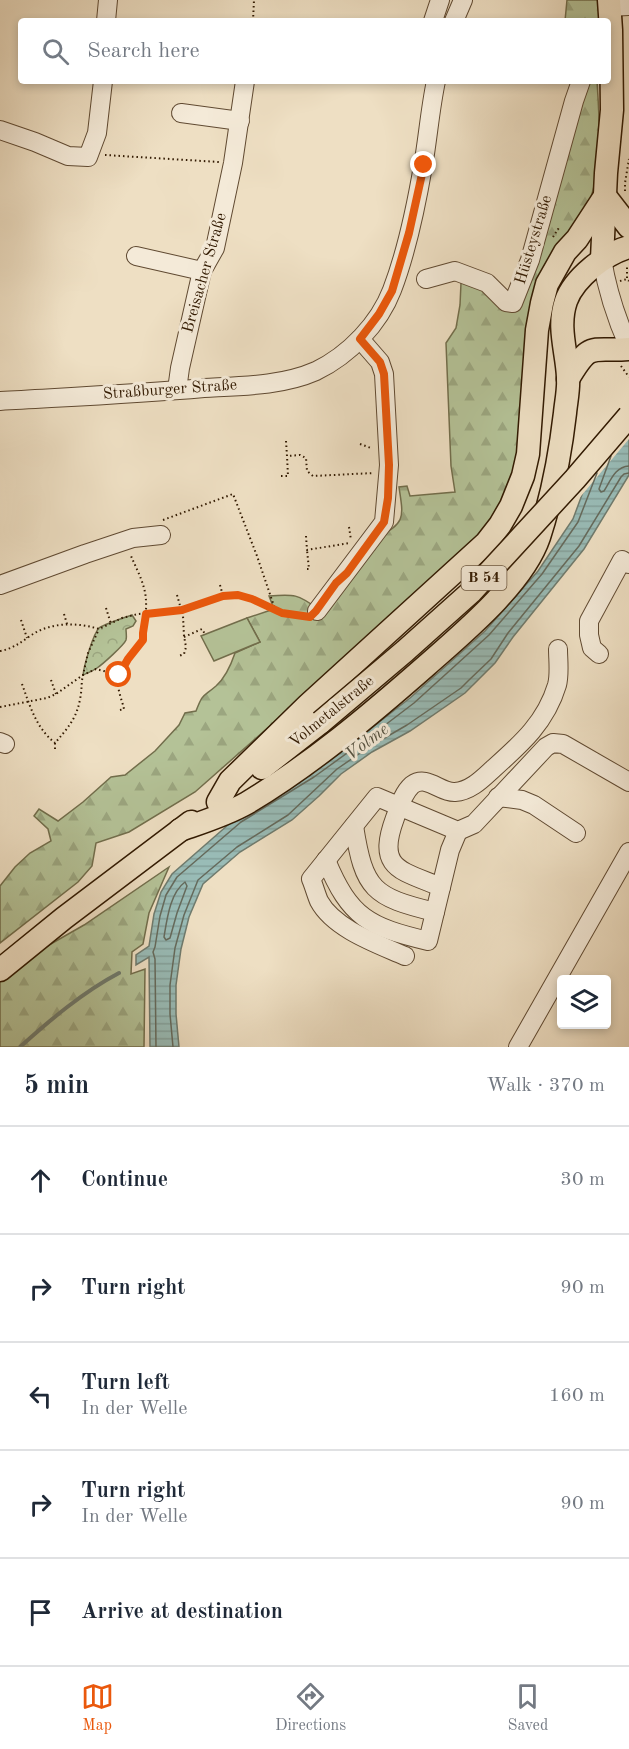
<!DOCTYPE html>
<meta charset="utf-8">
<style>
:root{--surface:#fff;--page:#f6f6f7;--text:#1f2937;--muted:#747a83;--line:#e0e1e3;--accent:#ea580c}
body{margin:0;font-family:"Old Standard TT",serif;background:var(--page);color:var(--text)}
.controls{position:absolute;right:18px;bottom:18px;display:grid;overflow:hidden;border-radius:6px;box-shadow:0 3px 9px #0003}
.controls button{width:54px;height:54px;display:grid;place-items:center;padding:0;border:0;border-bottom:2px solid var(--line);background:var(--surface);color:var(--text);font:30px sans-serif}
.stop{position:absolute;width:18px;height:18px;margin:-14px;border:4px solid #ea580c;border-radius:50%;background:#fff}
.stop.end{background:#ea580c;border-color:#fff;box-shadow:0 2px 6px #0008}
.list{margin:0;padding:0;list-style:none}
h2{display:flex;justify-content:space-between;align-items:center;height:78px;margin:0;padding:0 24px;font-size:26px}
h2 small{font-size:20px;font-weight:400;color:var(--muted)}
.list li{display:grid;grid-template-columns:39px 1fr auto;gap:18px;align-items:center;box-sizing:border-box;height:108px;padding:0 24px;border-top:2px solid var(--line)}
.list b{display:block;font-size:22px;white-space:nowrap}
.list p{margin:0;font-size:20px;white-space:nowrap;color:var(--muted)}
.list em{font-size:20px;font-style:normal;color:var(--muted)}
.icon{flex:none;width:33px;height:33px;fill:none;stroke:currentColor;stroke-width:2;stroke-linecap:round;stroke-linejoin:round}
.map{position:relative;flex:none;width:629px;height:1047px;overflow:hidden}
.search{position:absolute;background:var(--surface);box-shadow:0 3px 9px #0003;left:18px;right:18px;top:18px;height:66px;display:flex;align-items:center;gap:15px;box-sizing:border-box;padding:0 21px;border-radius:6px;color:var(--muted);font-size:22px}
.sheet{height:618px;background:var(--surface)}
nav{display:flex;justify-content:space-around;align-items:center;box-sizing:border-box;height:84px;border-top:2px solid var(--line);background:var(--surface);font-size:16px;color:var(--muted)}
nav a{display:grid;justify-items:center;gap:3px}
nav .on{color:var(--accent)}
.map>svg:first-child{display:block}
.forest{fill:url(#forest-firs);stroke:#726e4c;stroke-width:1.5}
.park{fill:url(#park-crowns);stroke:#726e4c;stroke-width:1.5}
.garden{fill:#b4c297;stroke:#726e4c;stroke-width:1.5}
.water{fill:url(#water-rules);stroke:#6f7b6e;stroke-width:1.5}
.pier{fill:#eedfc3}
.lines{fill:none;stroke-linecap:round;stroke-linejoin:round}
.shore{stroke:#656a5c;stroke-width:1.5}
.stream{stroke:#6f7b6e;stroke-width:4}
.minor-casing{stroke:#604a32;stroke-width:20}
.major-casing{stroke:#311901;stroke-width:25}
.path{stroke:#311901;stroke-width:2;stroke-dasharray:1.5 3;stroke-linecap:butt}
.minor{stroke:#f4ead8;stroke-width:18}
.major{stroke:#eedfc3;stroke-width:22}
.major-bridge-casing{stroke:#311901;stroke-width:25;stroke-linecap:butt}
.major-bridge{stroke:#eedfc3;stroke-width:22}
.route{stroke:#ea580c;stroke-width:8}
.labels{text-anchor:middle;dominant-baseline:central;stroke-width:6;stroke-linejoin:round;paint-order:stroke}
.shield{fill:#f4ead8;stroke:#6c5842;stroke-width:1.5}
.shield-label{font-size:15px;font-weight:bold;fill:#311901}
.street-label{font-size:16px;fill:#311901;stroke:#f4ead8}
.water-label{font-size:18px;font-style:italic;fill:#555241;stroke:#f4ead8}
</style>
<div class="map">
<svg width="629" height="1047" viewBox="0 0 629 1047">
<defs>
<pattern id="forest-firs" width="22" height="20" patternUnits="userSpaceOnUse" patternTransform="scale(1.5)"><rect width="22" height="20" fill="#b4c297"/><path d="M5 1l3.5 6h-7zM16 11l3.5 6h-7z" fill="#9ba680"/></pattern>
<pattern id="park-crowns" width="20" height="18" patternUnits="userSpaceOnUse" patternTransform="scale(1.5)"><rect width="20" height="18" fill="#b4c297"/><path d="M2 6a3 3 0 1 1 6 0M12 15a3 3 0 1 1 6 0" fill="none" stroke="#9ba680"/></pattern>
<pattern id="water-rules" width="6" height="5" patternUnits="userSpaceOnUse" patternTransform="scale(1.5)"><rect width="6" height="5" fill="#99bcb7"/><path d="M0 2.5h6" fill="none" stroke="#84a19c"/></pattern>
</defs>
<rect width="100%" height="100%" fill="#eedfc3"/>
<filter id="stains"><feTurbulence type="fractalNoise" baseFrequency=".00333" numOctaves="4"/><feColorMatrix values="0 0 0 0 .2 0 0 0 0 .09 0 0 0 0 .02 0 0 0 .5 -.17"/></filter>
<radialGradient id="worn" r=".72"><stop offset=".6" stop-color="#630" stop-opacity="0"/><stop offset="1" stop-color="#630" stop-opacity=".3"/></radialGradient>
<!-- forest -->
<g class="forest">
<polygon points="567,0 609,0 608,21 565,21"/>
<path d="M588,81h9c3,46 7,96 -15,138 -3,8 -11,16 -17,23l-46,230 -38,68 -286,252 -66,40 -33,11 -4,23 -14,16 -78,61v-57l15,-19 15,-14 21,-12 -3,-12 -14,-13 5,-7 19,12 25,-19 28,-25 14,-2 30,-24 24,-26 6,-12 11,-2c7,-18 6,-13 20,-25 10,-9 15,-21 19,-33l25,-11 -13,-24 27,-9 -5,-13c25,-2 29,-2 49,13l59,-72c30,-13 26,-22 22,-50l8,-1 3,10 45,-4 -4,-26 -5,-123 10,-15 4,-23 1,-22 -6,-12 51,31z"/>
<polygon points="169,867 149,913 143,944 132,952 131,974 145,969 144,1047 0,1047 0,973 84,925"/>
</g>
<!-- park -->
<path class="park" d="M132,615l4,6 -3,5 -7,3c0,4 1,7 0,11 -2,5 -23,24 -29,28 -4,3 -10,5 -14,7 1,-9 10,-41 16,-47 4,-3 27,-11 33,-13z"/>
<!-- garden -->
<polygon class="garden" points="247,618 260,642 214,661 201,636"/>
<!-- water -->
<polygon class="water" points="629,402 629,475 584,549 513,637 495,663 465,693 410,731 372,752 341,774 319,796 292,820 240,852 203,884 189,917 181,949 176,985 176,1014 179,1047 150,1047 149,957 136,965 136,955 149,946 154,914 161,892 172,874 237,817 311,772 369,730 410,698 485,631 538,571 573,519 599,449"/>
<!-- pier -->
<polygon class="pier" points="629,399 629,439 576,502 597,448 623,405"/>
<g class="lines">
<!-- shore -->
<g class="shore">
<path d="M611,456l-12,33 2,3 3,-1c7,-11 11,-24 25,-25"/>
<path d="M185,882l2,4 -10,27 -7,25 -4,2 -2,-3c3,-18 6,-44 21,-55z"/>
<polyline points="156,1047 155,959 153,952 155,947 160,916 166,895 177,877 241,822 314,777 372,735 414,703 489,635 542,574 578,522 597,473"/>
<polyline points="173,1047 170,1014 170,985 175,948 184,915 198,880 237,847 288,815 337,769 369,747 407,725 461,688 469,680 491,659 508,633 579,546 621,477 624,474 629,473"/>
</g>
<!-- stream -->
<path class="stream" d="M20,1047c30,-27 63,-55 99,-74"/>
<!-- minor casing -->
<g class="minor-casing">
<g id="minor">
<polyline points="609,7 629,6"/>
<polyline points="106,21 108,0"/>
<polyline points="433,21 440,0"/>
<polyline points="454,21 463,0"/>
<polyline points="181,113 240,121"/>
<polyline points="0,130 35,142 68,156 88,157 97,133 103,81"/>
<polyline points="136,256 202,271"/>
<path d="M602,259c5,31 14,59 27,88"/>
<polyline points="426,279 455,271 487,283 506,302 513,303 530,260 574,101 581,81"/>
<polyline points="177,390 180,368 202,271 215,248 233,163 245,81"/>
<path d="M0,401c68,-4 136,-7 204,-13 37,-2 78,-2 112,-17 33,-16 63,-47 76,-81 15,-39 24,-83 31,-124 5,-28 7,-57 13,-85"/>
<polyline points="0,585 85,554 133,538 161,535"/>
<polyline points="317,611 384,522 389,465 384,374 380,362 360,339"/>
<polyline points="599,654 592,648 589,635 589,621 622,560 629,564"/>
<polyline points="0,742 5,744"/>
<polyline points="498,797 522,800 534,805 576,833"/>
<path d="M354,826c10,64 19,71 81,86"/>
<path d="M326,860c24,58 43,67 102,81l22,-91 8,-19"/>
<path d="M441,887c-41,-17 -65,-18 -46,-69 4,-11 8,-25 17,-33 15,-11 28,8 43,7 16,-1 28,-14 39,-24 27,-24 52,-46 63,-83 3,-11 1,-25 1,-36"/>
<path d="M405,956c-27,-12 -71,-27 -86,-55 -3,-7 -5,-15 -8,-22l66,-82 81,34 16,-7 72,-77 7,-4 10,1 66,38"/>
<polyline points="518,1047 629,852"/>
</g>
</g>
<!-- major casing -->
<g class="major-casing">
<g id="major">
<polyline points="605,196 629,227"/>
<polyline points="602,259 606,173 612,110 611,30 609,0"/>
<path d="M568,379c23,-39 23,-27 61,-30"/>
<polyline points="262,768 321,722"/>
<polyline points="218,802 230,781 308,705 486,543 500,525 511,506 523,476 528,454 537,330 542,303 547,284 565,252 577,239 605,196"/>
<path d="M180,830c23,-8 46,-15 67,-27 65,-39 123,-88 180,-138 36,-32 96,-81 112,-128 13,-40 21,-81 26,-124 1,-11 4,-24 3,-36 -1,-25 -11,-50 -2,-76 8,-23 40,-48 63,-54"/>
<polyline points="0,970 64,918 191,822"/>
</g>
</g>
<!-- path -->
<g class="path">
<polyline points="253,21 254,0"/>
<polyline points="105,155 219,162"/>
<polyline points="625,191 625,183 629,159"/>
<polyline points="553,237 558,229 560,231"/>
<polyline points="627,278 627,266"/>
<polyline points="620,281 627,279 629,281"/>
<polyline points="621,366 629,377"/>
<polyline points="286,441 287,456 300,455 306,458 307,471 313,476 374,473"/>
<polyline points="360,444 371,448"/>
<polyline points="281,476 288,476 287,456"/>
<polyline points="163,520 233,494 257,556 275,609"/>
<polyline points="349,527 351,540"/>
<polyline points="306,536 307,550 349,543"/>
<polyline points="307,569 309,569 307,550"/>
<polyline points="220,585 223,596"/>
<polyline points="177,595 183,616 184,636 186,647 184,654 179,656"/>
<polyline points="106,608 111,624"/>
<polyline points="64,614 67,624"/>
<polyline points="21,620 27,638"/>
<polyline points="184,637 202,629 205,634"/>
<path d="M0,651c12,-2 20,-8 30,-15 20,-14 46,-14 69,-7l23,-11 16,-4 44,-4 41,-14 15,-1 27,9 17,9 22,3"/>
<polyline points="51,680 56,694"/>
<path d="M22,684c8,22 14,44 33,59"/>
<polyline points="0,707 47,698 56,694 83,675 88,653 99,629"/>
<path d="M120,710l4,-1c-2,-9 -7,-20 -6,-29 1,-13 17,-30 25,-40 -1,-13 4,-25 3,-38 0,-16 -9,-32 -15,-46"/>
<path d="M55,749v-6c12,-14 22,-25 25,-44 2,-8 1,-16 3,-24l13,-6 23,6"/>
</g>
<!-- minor -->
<use href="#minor" class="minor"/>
<!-- major -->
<use href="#major" class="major"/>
<!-- major-bridge casing -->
<g class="major-bridge-casing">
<polyline id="major-bridge" points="321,722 405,651 471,592 575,479 629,416"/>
</g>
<!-- major-bridge -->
<use href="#major-bridge" class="major-bridge"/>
</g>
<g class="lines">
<!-- route -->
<polyline class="route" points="119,675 128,659 143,640 143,633 146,614 182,610 223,596 238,595 252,599 282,613 310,617 316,611 336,583 347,573 384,522 388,498 389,465 384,374 380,362 360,339 379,314 392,291 409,233 424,165"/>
</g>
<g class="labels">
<!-- shield labels -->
<rect class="shield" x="461.5" y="566" width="45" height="24" rx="4.5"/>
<g class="shield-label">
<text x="484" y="578">B 54</text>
</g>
<!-- street labels -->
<g class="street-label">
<text transform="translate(534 240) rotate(-73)">Hüsteystraße</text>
<text transform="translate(205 273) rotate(-74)">Breisacher Straße</text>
<text transform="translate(170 390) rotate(-4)">Straßburger Straße</text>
<text transform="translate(332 712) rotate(-39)">Volmetalstraße</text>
</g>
<!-- water labels -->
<g class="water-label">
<text transform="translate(367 742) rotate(-37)">Volme</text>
</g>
</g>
<rect width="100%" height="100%" filter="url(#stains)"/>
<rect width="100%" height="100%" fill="url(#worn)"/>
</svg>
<div class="controls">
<button><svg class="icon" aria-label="layers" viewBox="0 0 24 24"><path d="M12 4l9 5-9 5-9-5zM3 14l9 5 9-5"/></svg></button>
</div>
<div class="stop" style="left:119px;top:675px"></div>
<div class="stop end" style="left:424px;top:165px"></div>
<div class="search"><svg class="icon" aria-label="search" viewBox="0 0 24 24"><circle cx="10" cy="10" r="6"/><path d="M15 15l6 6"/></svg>Search here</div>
</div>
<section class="sheet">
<h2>5 min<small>Walk · 370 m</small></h2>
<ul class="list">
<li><svg class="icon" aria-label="ahead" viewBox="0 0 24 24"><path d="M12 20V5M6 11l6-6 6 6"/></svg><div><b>Continue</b></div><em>30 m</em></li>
<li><svg class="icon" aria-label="right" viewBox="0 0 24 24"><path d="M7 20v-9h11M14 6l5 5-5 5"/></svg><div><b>Turn right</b></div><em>90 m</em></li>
<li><svg class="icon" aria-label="left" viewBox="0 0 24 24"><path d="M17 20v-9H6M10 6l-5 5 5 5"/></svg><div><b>Turn left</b><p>In der Welle</p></div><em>160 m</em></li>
<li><svg class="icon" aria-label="right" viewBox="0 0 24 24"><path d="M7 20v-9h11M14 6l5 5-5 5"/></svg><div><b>Turn right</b><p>In der Welle</p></div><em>90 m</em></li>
<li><svg class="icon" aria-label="arrive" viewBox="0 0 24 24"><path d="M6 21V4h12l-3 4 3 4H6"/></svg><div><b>Arrive at destination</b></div></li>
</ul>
</section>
<nav>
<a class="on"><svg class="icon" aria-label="map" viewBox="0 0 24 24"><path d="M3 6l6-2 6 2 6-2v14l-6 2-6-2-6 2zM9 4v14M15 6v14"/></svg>Map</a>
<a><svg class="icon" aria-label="directions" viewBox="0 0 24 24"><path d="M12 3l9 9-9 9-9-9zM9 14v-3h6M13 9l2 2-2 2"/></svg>Directions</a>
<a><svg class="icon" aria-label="saved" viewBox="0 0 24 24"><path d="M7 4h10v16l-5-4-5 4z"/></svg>Saved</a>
</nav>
